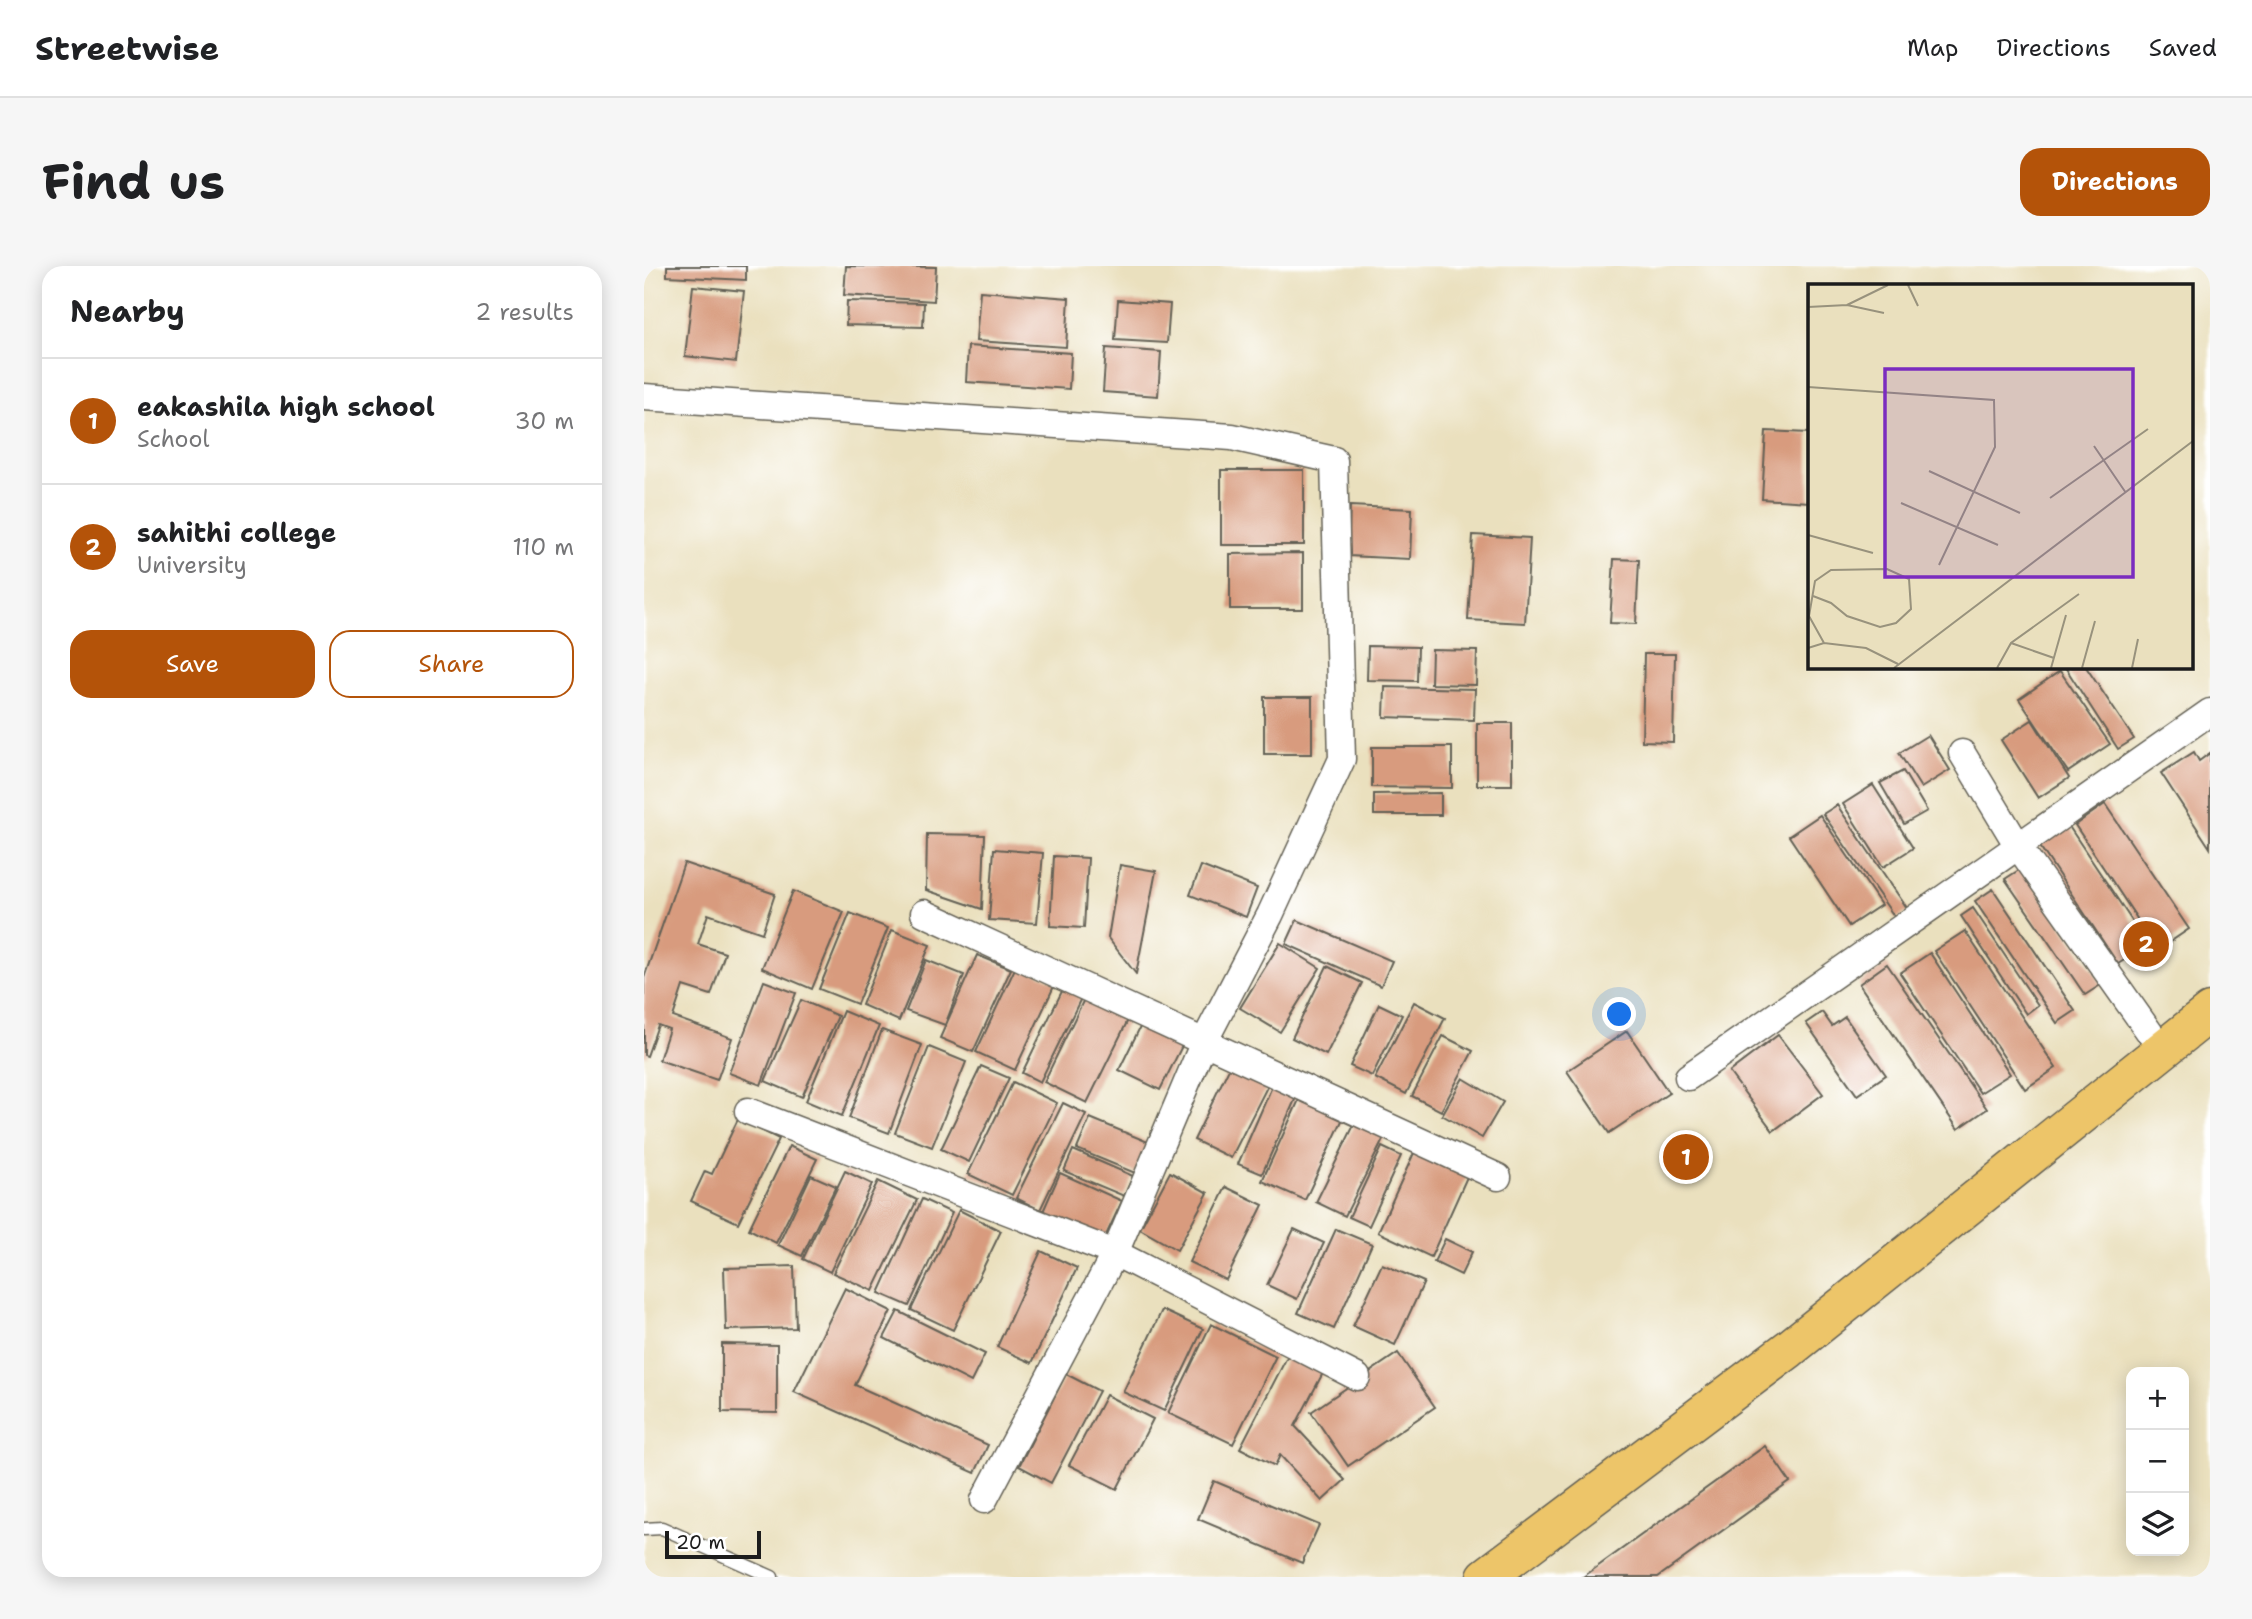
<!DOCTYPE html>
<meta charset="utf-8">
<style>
:root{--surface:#fff;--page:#f6f6f6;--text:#202124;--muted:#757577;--line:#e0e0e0;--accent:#b45309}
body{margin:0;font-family:"Shantell Sans",sans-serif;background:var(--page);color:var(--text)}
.controls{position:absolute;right:21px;bottom:21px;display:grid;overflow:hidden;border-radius:14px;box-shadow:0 4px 18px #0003}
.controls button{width:63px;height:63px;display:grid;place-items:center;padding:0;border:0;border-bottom:2px solid var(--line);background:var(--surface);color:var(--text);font:35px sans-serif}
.scale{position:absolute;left:21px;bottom:18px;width:96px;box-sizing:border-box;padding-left:7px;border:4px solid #1c1c1c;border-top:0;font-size:19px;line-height:24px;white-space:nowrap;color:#1c1c1c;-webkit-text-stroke:5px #fff;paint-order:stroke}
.you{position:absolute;left:976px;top:749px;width:24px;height:24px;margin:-18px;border:5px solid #fff;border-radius:50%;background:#1a73e8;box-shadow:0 0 0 10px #1a73e833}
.badge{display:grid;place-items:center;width:46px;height:46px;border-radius:50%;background:var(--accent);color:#fff;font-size:23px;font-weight:700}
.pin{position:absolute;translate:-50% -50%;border:4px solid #fff;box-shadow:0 2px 7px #0006}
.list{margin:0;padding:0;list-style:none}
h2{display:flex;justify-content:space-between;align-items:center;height:91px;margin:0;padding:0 28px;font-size:30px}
h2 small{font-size:23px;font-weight:400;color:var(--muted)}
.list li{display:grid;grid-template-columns:46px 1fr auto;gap:21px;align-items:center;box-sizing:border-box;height:126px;padding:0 28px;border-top:2px solid var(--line)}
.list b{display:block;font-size:26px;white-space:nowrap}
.list p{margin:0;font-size:23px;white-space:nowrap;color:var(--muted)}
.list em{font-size:23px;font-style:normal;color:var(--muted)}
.actions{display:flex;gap:14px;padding:21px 28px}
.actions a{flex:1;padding:16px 0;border:2px solid var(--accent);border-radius:21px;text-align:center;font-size:24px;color:var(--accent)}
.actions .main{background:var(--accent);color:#fff}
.icon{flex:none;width:38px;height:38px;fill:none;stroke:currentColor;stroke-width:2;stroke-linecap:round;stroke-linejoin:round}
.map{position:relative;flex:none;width:1566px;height:1311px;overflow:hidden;border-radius:21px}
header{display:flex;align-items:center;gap:42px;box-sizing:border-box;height:98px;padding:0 35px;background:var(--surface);border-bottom:2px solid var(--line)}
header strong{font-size:33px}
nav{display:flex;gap:38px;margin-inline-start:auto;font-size:24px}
.intro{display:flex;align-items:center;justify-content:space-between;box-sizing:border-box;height:168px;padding:0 42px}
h1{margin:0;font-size:49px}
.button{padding:18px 32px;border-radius:21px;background:var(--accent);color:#fff;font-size:24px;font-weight:700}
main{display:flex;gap:42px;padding:0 42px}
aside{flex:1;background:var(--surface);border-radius:21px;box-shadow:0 4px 18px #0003}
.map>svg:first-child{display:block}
.building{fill:#d89b7e}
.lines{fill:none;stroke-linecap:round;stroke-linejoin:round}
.service-casing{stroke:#646155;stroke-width:15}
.minor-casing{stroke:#646155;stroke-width:29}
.primary-casing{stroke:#646155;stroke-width:41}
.service{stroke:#fff;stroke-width:12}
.minor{stroke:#fff;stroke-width:26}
.primary{stroke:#edc569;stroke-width:38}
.inset-road{fill:none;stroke:#98927d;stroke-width:2}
.view{fill:#7b2cbf;fill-opacity:0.15;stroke:#7b2cbf;stroke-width:3.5}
.inset-edge{fill:none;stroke:#1c1c1c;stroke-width:3.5}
</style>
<header>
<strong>Streetwise</strong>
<nav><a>Map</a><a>Directions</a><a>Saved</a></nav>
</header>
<div class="intro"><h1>Find us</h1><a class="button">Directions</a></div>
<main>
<aside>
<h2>Nearby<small>2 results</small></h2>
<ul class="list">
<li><span class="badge">1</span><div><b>eakashila high school</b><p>School</p></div><em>30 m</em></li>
<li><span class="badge">2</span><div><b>sahithi college</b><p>University</p></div><em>110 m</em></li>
</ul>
<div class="actions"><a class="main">Save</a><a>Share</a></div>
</aside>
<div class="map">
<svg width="1566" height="1311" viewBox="0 0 1566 1311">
<rect width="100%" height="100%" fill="#fff"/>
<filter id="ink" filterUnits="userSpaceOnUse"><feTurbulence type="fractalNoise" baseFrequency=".0143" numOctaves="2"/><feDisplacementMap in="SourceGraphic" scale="14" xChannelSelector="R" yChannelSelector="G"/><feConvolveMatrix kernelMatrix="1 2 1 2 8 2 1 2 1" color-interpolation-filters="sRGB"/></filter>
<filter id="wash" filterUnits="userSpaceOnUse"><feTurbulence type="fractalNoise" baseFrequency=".00686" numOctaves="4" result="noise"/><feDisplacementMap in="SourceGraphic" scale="28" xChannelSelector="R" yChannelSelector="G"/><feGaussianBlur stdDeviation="1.57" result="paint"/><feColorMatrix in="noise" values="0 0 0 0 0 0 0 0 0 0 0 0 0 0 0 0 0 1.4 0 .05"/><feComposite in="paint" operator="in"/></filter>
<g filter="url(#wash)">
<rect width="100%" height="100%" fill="#eae0be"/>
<g id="blocks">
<!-- building -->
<g class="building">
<polygon points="23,0 102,0 102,14 23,10"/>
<polygon points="202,0 292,1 290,35 200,29"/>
<polygon points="49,20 100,25 92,96 41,90"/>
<polygon points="336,25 425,32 422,81 332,75"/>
<polygon points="474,34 526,38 523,77 471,74"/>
<polygon points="203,35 280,37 279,61 202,59"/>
<polygon points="324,80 427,87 425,123 322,116"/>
<polygon points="462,82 517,86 514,130 459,126"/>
<polygon points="1122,165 1165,167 1165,236 1118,233"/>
<rect x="577" y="204" width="83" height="75"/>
<polygon points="706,240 768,243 766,293 704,290"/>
<polygon points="829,269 886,272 881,357 824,354"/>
<polygon points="659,287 659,343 586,343 586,288"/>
<polygon points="970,293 995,294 992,358 966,357"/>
<polygon points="724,380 774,381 773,415 723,414"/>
<polygon points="788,384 833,385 832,419 787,418"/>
<polygon points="1000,388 1031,388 1029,476 998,475"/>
<polygon points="1421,401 1442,401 1490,473 1474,483"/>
<polygon points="1416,405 1466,478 1424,506 1375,433"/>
<polygon points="741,421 831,423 830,454 740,451"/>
<rect x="620" y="431" width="48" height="57"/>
<polygon points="1388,454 1425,512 1394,532 1357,474"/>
<rect x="833" y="457" width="35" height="62"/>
<polygon points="1284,469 1306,504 1277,522 1255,487"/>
<polygon points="728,481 808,481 808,522 728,521"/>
<polygon points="1550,486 1555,495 1566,487 1566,582 1517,507"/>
<polygon points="1259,505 1283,545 1260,558 1236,517"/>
<polygon points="1229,519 1269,582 1239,601 1199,538"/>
<polygon points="797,527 797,549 730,549 730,528"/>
<polygon points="1461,538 1545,663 1514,684 1431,559"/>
<polygon points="1193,539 1265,645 1252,653 1179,548"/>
<polygon points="1176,549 1237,639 1205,660 1145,570"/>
<polygon points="1424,559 1504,679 1474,698 1395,579"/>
<polygon points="283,568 341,569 338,643 282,624"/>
<polygon points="350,583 399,587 393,657 345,654"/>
<polygon points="410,590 444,592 440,662 406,660"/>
<polygon points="40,597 131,628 118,667 64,648 54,678 81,687 67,729 39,720 29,751 88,772 73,814 15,794 25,763 14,759 3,790 0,789 0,712"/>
<polygon points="476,599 512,605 492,708 464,672"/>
<polygon points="557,600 613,622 602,651 546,629"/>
<polygon points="1378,602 1458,718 1441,729 1361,613"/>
<polygon points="1349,623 1431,745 1413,757 1331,635"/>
<polygon points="149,625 200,646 168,723 118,702"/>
<polygon points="1329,642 1394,739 1382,748 1317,650"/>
<polygon points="206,647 244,662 213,738 175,723"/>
<polygon points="653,654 748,695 737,720 642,678"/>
<polygon points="248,664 286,679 255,755 218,739"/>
<polygon points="1321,665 1412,802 1381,823 1290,685"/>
<polygon points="636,677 676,702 636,766 596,742"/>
<polygon points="1286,687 1366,808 1336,827 1256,707"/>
<polygon points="333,689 367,703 329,786 296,772"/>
<polygon points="282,694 320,709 301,759 262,745"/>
<polygon points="373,698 412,716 371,804 332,786"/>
<polygon points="1243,698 1343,843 1314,863 1215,718"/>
<polygon points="683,700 718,717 682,789 648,772"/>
<polygon points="120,715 152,727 117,819 85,807"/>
<polygon points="422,717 440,726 396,816 378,807"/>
<polygon points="443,727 487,748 443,837 400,816"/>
<polygon points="157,734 194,750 158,831 121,815"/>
<polygon points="770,736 801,752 762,828 731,812"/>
<polygon points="735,738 758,749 728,810 706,800"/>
<polygon points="199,745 235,760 198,850 162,835"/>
<polygon points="1178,746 1188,760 1201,751 1242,809 1213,829 1162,757"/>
<polygon points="500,753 541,774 516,824 475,804"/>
<polygon points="238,764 278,779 245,867 205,852"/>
<polygon points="983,765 1025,827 965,867 923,805"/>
<polygon points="1134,769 1179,828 1129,865 1085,806"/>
<polygon points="799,770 829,785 797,845 768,830"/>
<polygon points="285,781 322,796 288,881 251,867"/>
<polygon points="337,800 365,812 325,896 297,883"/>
<polygon points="586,800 624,819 587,892 550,874"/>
<polygon points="819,812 859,836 838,872 798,849"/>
<polygon points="369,816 413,837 368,929 324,908"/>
<polygon points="630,816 654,827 618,908 594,898"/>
<polygon points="659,825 703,844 661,934 618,915"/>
<polygon points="419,837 442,848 396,944 372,932"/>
<polygon points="446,852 504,876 491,907 433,883"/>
<polygon points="94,853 135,873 94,957 47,935 61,905 68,908"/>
<polygon points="712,855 741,870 701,950 672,936"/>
<polygon points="774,878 827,902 787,991 734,966"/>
<polygon points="145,880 173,893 132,977 105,963"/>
<polygon points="738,881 757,890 725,960 705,951"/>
<polygon points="429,884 489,910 480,930 420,905"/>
<polygon points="201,905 228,918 186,1006 159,993"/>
<polygon points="526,906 564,927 533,984 496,963"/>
<polygon points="416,907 478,935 458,978 397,950"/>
<polygon points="167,909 192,920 158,990 134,979"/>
<polygon points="234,915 273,934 229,1025 189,1007"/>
<polygon points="582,921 619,939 582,1014 545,996"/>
<polygon points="278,933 308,947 265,1040 235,1027"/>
<polygon points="315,944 357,965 309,1064 267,1044"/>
<polygon points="650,963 680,977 653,1033 623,1019"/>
<polygon points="692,963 728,978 690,1063 654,1047"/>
<polygon points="801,973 828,986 817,1009 790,996"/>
<polygon points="397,985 433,1002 388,1097 353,1081"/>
<polygon points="738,998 780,1016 751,1079 709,1060"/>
<polygon points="150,1000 152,1062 82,1064 80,1002"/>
<polygon points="201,1022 247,1045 211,1119 344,1179 331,1207 150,1126"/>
<polygon points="518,1044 559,1063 520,1145 479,1126"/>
<polygon points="254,1045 341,1088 327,1116 240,1072"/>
<polygon points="567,1058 632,1090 589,1178 524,1147"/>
<polygon points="78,1078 133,1079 133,1147 78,1146"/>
<polygon points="754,1087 791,1141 704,1200 667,1146"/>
<polygon points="644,1089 679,1107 651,1160 701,1214 678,1235 636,1189 631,1200 596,1182"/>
<polygon points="422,1108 455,1125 407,1217 375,1200"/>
<polygon points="462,1129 509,1153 473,1223 425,1199"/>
<polygon points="1121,1180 1146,1216 1014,1311 939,1311"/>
<polygon points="570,1215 675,1259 658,1297 554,1253"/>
</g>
</g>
</g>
<g filter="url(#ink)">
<use href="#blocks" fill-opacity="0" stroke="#646155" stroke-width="2"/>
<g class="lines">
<!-- service casing -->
<g class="service-casing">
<polyline id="service" points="0,1263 18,1262 128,1311"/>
</g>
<!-- minor casing -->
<g class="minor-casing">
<g id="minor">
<polyline points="0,131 588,171 690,194 698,493 626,649 560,776 471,987 340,1234"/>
<polyline points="1318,487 1374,580 1518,784"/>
<polyline points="280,647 854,911"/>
<polyline points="1044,811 1566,446"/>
<polyline points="104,845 471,987 713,1111"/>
</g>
</g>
<!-- primary casing -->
<g class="primary-casing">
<polyline id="primary" points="842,1311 1145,1083 1566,746"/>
</g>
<!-- service -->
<use href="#service" class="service"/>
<!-- minor -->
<use href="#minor" class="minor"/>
<!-- primary -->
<use href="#primary" class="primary"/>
</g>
</g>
<!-- overview -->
<g transform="translate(1164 18)">
<rect width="385" height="385" fill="#eae0be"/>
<path class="inset-road" d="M100,1l10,21M39,21l41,-20M0,23l39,-2 37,8M0,39l1,-38M0,103l186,13 1,47 -56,118M286,162l32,47M121,187l91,42M242,214l98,-69M93,219l97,42M0,251l65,18M5,312l18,7 16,13 33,11 16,-4 15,-14 -2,-30 -22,-10 -56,1 -16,11 -6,35 15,27M203,359l43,15M0,364l16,-5 42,5 32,16M86,384l299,-227M189,384l14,-25 68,-49M243,384l15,-53M274,384l13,-47M324,384l6,-29"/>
<path class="view" d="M77,85h248v208h-248z"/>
<rect width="385" height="385" class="inset-edge"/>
</g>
</svg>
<div class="controls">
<button>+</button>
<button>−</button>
<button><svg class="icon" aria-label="layers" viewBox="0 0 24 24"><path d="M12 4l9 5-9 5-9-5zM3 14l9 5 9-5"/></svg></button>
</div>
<div class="scale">20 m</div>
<div class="you"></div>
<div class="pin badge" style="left:1042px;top:891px">1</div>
<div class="pin badge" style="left:1502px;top:678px">2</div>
</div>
</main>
